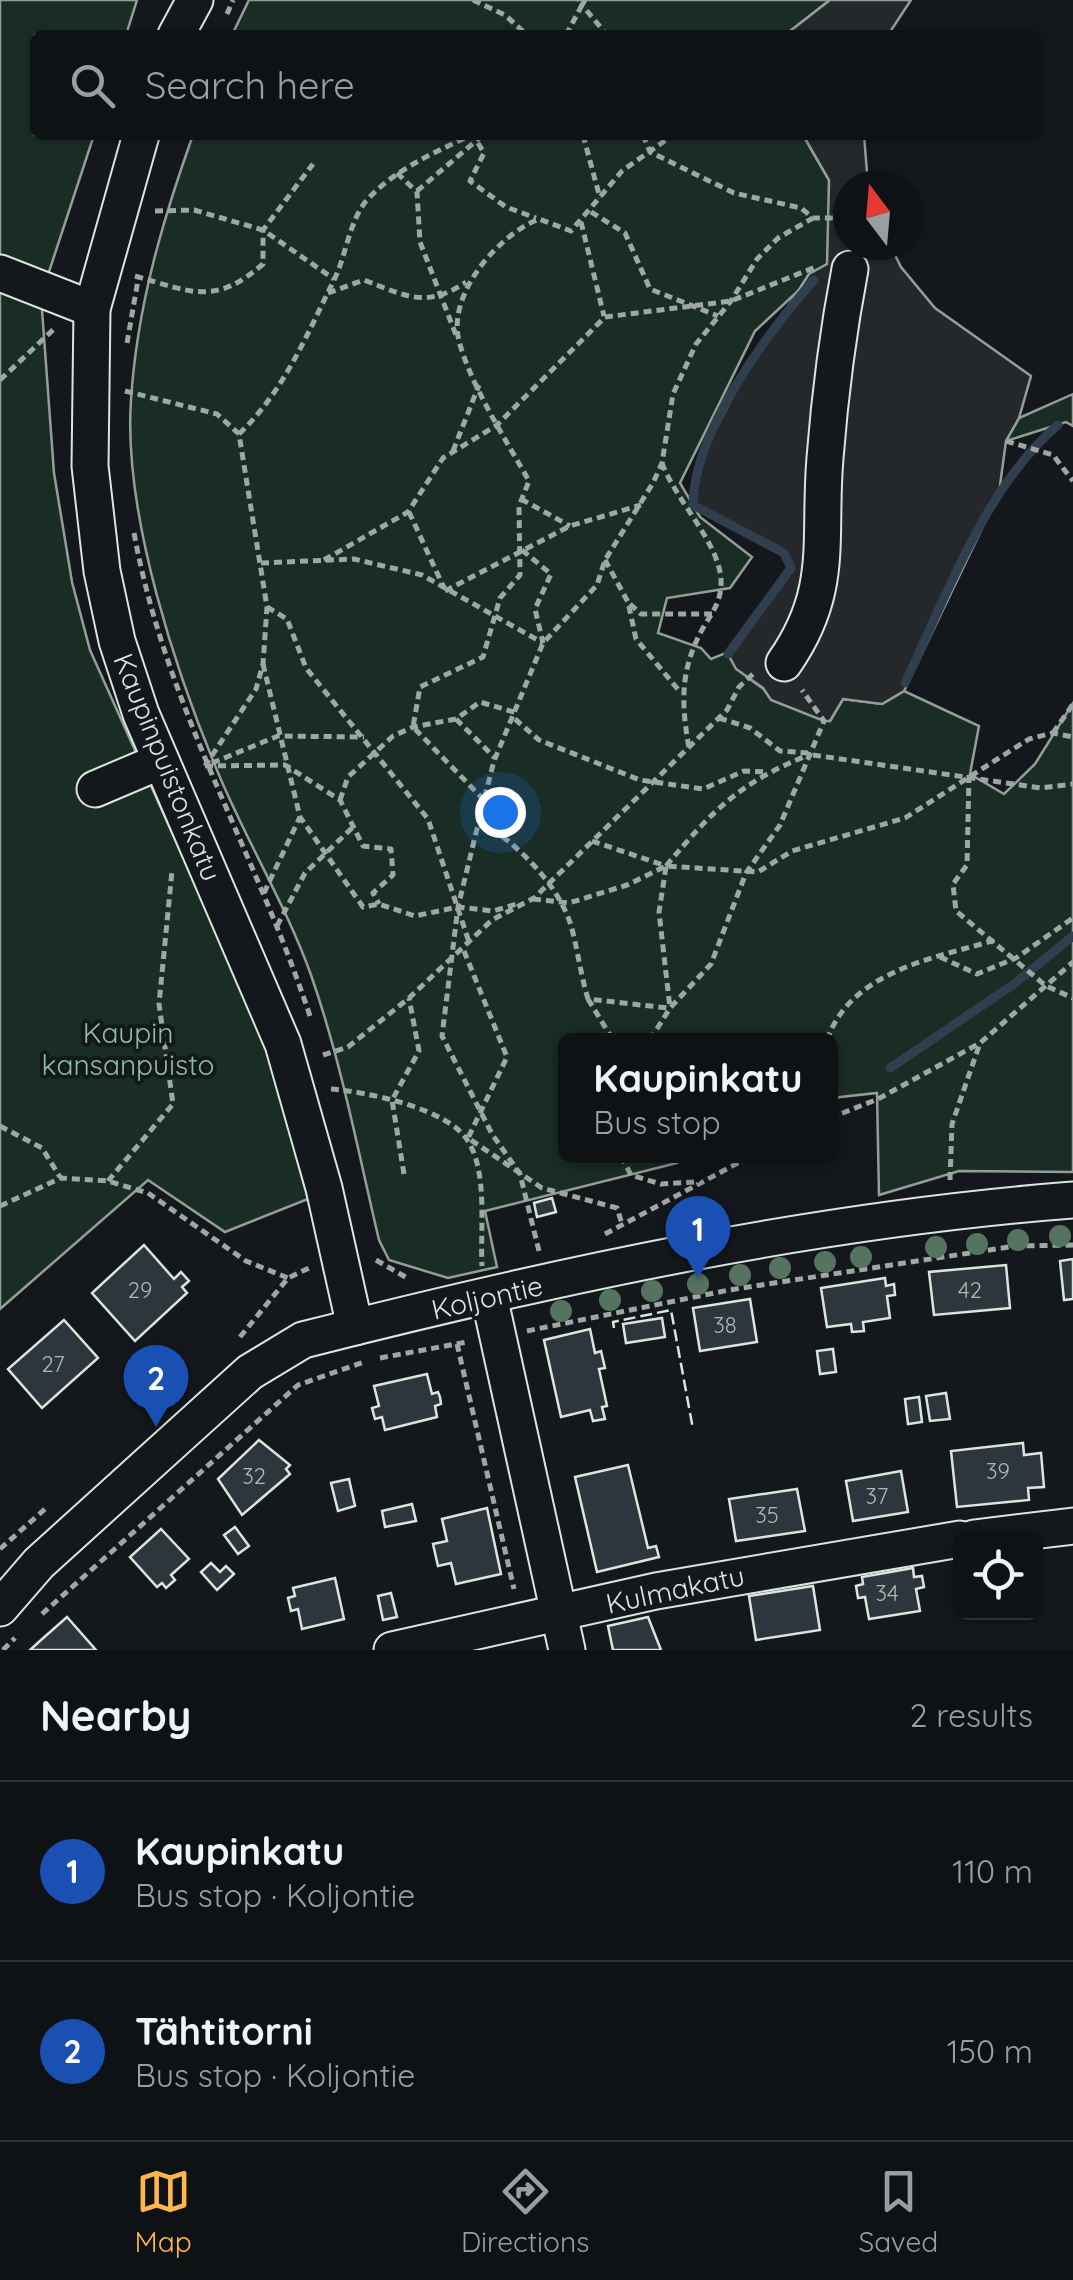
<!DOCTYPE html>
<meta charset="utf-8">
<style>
:root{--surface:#0f1215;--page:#181b1e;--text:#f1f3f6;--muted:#9b9ea0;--line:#2f3234;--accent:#ffb74d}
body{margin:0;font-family:Quicksand,sans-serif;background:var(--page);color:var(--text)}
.controls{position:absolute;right:30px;bottom:30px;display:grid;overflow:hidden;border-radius:15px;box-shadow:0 2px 8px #0004}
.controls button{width:90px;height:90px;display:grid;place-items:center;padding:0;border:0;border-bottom:2px solid var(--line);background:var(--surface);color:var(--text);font:50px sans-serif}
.compass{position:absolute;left:833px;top:170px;width:90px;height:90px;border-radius:50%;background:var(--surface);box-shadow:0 2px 8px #0004;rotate:344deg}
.you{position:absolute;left:500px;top:812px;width:35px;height:35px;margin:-25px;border:8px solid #fff;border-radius:50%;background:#1a73e8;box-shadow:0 0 0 15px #1a73e833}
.badge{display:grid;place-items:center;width:65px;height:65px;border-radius:50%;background:var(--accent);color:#fff;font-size:32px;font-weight:700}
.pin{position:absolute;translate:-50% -82px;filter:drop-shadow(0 2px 5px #0008)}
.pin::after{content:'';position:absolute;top:52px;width:35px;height:30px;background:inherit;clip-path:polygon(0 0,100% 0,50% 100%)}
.popup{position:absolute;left:558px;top:1033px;width:280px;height:130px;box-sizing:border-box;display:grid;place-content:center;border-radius:15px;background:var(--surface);filter:drop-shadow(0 2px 8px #0005);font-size:32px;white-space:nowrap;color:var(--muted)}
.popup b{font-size:38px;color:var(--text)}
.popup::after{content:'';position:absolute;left:50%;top:100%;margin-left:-20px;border:20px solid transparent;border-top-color:var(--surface)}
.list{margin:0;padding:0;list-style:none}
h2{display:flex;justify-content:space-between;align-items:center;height:130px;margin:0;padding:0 40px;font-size:42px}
h2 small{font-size:32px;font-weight:400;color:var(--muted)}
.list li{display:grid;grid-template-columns:65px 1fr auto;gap:30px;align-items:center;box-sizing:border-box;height:180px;padding:0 40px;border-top:2px solid var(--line)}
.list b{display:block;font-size:38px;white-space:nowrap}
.list p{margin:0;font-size:32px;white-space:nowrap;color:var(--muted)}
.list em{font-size:32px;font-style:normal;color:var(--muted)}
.icon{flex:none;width:55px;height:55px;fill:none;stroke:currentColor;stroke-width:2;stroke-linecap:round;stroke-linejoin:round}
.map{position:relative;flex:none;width:1073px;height:1650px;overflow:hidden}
.search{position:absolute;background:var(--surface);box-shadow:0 2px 8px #0004;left:30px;right:30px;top:30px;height:110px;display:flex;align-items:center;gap:25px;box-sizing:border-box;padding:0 35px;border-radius:15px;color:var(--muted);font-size:38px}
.sheet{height:490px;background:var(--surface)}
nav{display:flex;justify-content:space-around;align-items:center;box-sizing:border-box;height:140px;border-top:2px solid var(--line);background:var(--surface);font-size:28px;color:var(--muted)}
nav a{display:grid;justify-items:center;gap:5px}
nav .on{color:var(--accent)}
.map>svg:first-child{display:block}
.green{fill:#1a2d24;stroke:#939e99;stroke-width:2.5}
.parking{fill:#24282b;stroke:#939e99;stroke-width:2.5}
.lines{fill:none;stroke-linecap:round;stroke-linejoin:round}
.stream{stroke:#2f3f4d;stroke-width:9}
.building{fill:#2c363c;stroke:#d8e6dc;stroke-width:2.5}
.minor-casing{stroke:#d8e6dc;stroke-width:39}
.path{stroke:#9da8a2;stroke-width:5;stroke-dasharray:8 5;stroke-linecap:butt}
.minor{stroke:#14181c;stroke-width:35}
.fence{stroke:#d8e6dc;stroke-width:2.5;stroke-dasharray:12 5;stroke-linecap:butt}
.tree{fill:#55745f}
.labels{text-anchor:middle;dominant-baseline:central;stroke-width:8;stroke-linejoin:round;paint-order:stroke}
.number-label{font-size:22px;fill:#adbab4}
.street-label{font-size:28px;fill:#d8e6dc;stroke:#14181c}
.park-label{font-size:28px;fill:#8ac095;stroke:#14181c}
</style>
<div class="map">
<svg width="1073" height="1650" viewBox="0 0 1073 1650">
<rect width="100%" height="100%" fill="#14181c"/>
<!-- green -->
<g class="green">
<polygon points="0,0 137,0 126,35 35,35 35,135 94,135 41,296 54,473 72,582 90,650 265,1040 308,1199 225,1232 148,1180 0,1309"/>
<polygon points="249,0 830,0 785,35 232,35"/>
<path d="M193,135h610l26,45 12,38 -14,46 -72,67 -75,152 20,34 52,40 -22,31 -63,10 -9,35 43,15 10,11 17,-7c17,37 67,51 102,69l13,-22 39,5 22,-13 75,35 -9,48 34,20 31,-30 38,-61v469l-114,-1 -80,24 -2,-102 -46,5 -1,-58h-264v116h139l-220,55 12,56 -49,11 -59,-18 -10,-20c-21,-89 -38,-179 -68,-265 -24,-67 -61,-128 -89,-193 -45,-105 -99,-268 -91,-382 6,-93 31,-178 62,-265z"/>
<polygon points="1073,394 1073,426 1066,422 1006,441 1019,418"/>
</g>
<!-- parking -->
<g class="parking">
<polygon points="830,0 911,0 888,35 785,35"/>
<polygon points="803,135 864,135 868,185 848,185 848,245 890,245 901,267 935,308 1031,376 1019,418 1006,441 999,493 904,691 882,704 843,699 830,721 824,721 771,700 763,688 736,669 728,654 784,582 791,568 784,553 693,505 695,469 745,373 809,274 827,264 829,180"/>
</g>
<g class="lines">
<!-- stream -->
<g class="stream">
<path d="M728,654l63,-86 -7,-15 -91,-48c0,-72 74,-172 121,-225"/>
<path d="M905,683c40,-84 81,-198 153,-258"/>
<polyline points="890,1068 1014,984 1073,936"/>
</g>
</g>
<!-- building -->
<g class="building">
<polygon points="552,1198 556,1212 537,1217 534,1203"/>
<polygon points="144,1245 174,1279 181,1272 189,1281 182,1287 187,1293 135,1341 92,1293"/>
<polygon points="1073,1259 1073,1299 1064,1300 1060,1261"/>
<polygon points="1006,1265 1010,1308 934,1315 929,1272"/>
<polygon points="885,1278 886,1286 894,1284 895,1295 887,1296 890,1318 863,1322 864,1331 852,1332 851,1324 827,1327 821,1288"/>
<polygon points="750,1299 757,1342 700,1351 693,1308"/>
<polygon points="662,1318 665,1337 626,1343 623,1324"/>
<polygon points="64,1320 98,1358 42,1408 8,1369"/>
<polygon points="590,1329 595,1353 601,1351 605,1368 599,1369 607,1406 602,1407 605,1419 593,1421 590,1410 561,1417 544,1340"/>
<polygon points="833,1349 836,1372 820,1374 817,1351"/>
<polygon points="427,1374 432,1394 438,1392 440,1397 441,1404 435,1406 437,1417 385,1430 382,1417 375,1419 372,1408 379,1406 374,1386"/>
<polygon points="946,1393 950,1419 930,1421 926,1396"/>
<polygon points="919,1397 922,1422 908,1424 905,1399"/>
<polygon points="259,1440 290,1465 286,1469 290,1474 242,1515 218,1479"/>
<polygon points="1023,1443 1024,1455 1041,1453 1044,1487 1028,1488 1029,1500 957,1507 951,1451"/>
<polygon points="628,1465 648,1548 656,1546 659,1557 597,1572 575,1477"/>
<polygon points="901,1471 908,1512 853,1521 846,1481"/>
<polygon points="349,1479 355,1506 338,1511 331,1483"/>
<polygon points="797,1489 805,1531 736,1541 729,1499"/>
<polygon points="412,1504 416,1521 385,1527 382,1511"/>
<polygon points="487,1508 501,1574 456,1584 451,1563 438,1566 433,1544 447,1541 442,1519"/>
<polygon points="235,1527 249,1546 238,1554 224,1535"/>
<polygon points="161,1529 189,1559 171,1575 175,1580 166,1588 162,1583 157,1587 130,1557"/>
<polygon points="211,1563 220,1572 226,1566 234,1574 217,1590 201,1572"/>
<polygon points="913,1568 914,1577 922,1576 924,1587 916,1589 920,1611 869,1619 865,1597 858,1598 856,1586 863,1584 862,1577"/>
<polygon points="335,1578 344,1619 302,1629 298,1609 291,1611 288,1598 295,1596 293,1588"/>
<polygon points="813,1586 820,1630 756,1640 749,1596"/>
<polygon points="391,1593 397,1617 383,1620 378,1596"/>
<polygon points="67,1617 96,1650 30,1650 41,1640"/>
<polygon points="648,1617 661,1650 613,1650 608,1626"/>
</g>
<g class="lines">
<!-- minor casing -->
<g class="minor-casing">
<g id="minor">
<polyline points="176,35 195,0"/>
<polyline points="141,135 92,309 90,466 102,571 117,641 141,714 283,1044 324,1188 355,1327"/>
<polyline points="0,273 92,309"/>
<path d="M784,663c51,-73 34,-123 41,-205 5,-64 13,-126 25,-189"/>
<polyline points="95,789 161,761"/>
<polyline points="489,1296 567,1650"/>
<polyline points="974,1538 1073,1526"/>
<path d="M0,1608l39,-45 211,-191 53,-32c252,-64 510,-120 770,-140"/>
<polyline points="392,1650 656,1591 960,1539"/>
</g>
</g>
<!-- path -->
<g class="path">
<polyline points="473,0 505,15 527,35"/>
<polyline points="585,0 582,5 607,35"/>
<polyline points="227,14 233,0"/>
<polyline points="566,35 582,5 579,0"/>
<polyline points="583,135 600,198"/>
<polyline points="643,135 650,152 734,193 801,208 813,218 841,218"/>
<polyline points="478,143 484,153 470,181 506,207 536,218"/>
<polyline points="397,173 417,192 420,242 456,335"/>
<polyline points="417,191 483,135"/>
<polyline points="155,211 194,210 263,230 334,279"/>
<polyline points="591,212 625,233 650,289 718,316"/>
<polyline points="581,222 604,316"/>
<path d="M135,276c56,16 80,30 128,-12v-34l50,-66"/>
<path d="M328,293l36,-13c42,16 62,29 102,2"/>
<polyline points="127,343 138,280"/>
<polyline points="0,380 56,327"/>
<polyline points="125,391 217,414 239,434 267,607 263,664 256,689 205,766"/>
<path d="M239,434c46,-44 68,-100 96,-156 11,-23 15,-59 32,-78 28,-31 67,-47 104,-65"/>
<polyline points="1006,441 1053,455 1073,481"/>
<polyline points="453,451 479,385"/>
<path d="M662,463c14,38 56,78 59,116 1,22 -8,32 -18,49 -23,41 -22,75 -14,120"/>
<polyline points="521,499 570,526"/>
<polyline points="409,512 444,588"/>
<path d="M134,533c32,175 122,319 177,486"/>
<polyline points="522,550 551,574 535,609 543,643"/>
<polyline points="324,560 408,512 443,458 497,425 605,317 731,301 818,266"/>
<polyline points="605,560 628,602 636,639 681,693"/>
<polyline points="261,563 354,559 422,575 543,643"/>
<polyline points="445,591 570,526 641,505"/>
<polyline points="630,604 641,614 712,614"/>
<polyline points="267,607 287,619 306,668 428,819 469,942"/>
<polyline points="263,664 300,817 363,907 379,904 415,916 458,907 493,911 517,904"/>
<polyline points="719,718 750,728 780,751 808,753"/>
<polyline points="456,719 495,758"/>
<polyline points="515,719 539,740 640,780 703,789 744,771 768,772"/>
<polyline points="1053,733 1073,704"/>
<polyline points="813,755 1041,788 1073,784"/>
<polyline points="212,763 278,736 364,737"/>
<polyline points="205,766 285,765 340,800 363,846 391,849 393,875 373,893 379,904"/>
<polyline points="969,775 967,865 953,884 956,911 1046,986 1073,998"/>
<polyline points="340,800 348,777 393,736 413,727 456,719 480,702 517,713"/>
<path d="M484,800l-71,-73 7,-40 63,-30 17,-59 20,-23 -1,-69 10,-25c-23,-41 -58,-95 -70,-140 -12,-47 39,-106 80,-122l32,12 51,-60 51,-36"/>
<path d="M481,822c36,21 80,65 91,107 6,23 9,47 16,70l80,9"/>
<path d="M592,841l74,25c48,-57 74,-84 145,-112"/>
<polyline points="666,867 659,912 670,1008"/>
<polyline points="264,893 300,817"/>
<polyline points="533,899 569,903 627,885 666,866 758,872 792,851 905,818 1029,739 1053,733 1073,737"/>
<polyline points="277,926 305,873 352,828"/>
<polyline points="464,951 507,1057 468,1138 542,1188 617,1208 622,1224"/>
<polyline points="940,957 977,974 1016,958 1073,918"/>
<polyline points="588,999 613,1040"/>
<polyline points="650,1040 670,1008 711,964 746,873 780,825 824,721 802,690"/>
<path d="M827,1040c24,-69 107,-82 169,-100"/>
<polyline points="323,1055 348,1047 409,998 492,920 534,898 727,710 739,687 753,674"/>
<path d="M331,1089c35,3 117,19 137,52 20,32 12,88 14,125"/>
<polyline points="830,1118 878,1099 980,1043 1073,962"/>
<polyline points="0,1126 42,1148 60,1177"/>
<polyline points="621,1156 631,1175 661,1184 694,1182"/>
<polyline points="404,1174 392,1100 419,1051 409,998"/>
<polyline points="950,1180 952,1124 979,1046"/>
<polyline points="108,1181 173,1104 159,1004 172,871"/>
<polyline points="0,1206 61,1178 108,1181 148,1193 246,1261 288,1278"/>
<polyline points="605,1234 751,1156"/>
<polyline points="539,1251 520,1174 492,1134 442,1036 458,907 484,800 494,761 543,643 597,585 605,560 653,483 662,463 673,394 696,344 731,301 757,259 778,238 813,218"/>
<polyline points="376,1260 409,1279"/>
<polyline points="527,1331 729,1290 1015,1246 1073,1245"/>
<polyline points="240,1337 288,1278 309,1268"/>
<polyline points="457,1344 514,1589"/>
<polyline points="380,1358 467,1342"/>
<polyline points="0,1549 45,1509"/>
<polyline points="42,1614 298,1385 364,1362"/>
<polyline points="3,1650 15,1638"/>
</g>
<!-- minor -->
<use href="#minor" class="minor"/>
<!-- fence -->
<polyline class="fence" points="614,1328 613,1322 671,1310 693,1429"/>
</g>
<!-- trees -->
<g class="tree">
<circle cx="1060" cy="1236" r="11"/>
<circle cx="1018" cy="1240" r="11"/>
<circle cx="977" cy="1244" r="11"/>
<circle cx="936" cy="1247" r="11"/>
<circle cx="861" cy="1257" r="11"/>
<circle cx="825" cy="1262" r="11"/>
<circle cx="780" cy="1268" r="11"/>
<circle cx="740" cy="1275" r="11"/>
<circle cx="698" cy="1284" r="11"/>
<circle cx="652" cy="1291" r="11"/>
<circle cx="610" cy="1300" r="11"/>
<circle cx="561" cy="1311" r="11"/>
</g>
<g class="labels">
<!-- number labels -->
<g class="number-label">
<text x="140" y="1290">29</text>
<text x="970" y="1290">42</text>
<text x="725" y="1325">38</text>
<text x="53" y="1364">27</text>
<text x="998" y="1471">39</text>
<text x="254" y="1476">32</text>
<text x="877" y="1496">37</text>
<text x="767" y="1515">35</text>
<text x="887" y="1593">34</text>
</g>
<!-- street labels -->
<g class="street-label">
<text transform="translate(168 767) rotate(68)">Kaupinpuistonkatu</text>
<text transform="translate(487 1297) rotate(-13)">Koljontie</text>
<text transform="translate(675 1589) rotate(-12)">Kulmakatu</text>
</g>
<!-- park labels -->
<g class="park-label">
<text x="128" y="1032">Kaupin<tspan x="128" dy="32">kansanpuisto</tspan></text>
</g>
</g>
</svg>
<div class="controls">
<button><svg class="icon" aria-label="locate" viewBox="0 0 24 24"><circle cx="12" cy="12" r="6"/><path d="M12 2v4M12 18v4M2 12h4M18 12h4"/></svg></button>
</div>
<svg class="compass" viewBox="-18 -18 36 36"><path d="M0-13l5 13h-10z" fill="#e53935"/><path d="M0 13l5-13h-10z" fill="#9b9ea0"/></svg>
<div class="you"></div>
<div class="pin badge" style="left:698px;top:1278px;background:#1a4fb4">1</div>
<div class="popup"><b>Kaupinkatu</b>Bus stop</div>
<div class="pin badge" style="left:156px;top:1427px;background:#1a4fb4">2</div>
<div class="search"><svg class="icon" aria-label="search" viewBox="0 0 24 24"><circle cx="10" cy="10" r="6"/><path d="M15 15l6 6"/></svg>Search here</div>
</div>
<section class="sheet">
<h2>Nearby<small>2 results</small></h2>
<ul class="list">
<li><span class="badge" style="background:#1a4fb4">1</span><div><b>Kaupinkatu</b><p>Bus stop · Koljontie</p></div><em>110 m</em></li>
<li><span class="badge" style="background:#1a4fb4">2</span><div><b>Tähtitorni</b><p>Bus stop · Koljontie</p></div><em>150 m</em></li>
</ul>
</section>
<nav>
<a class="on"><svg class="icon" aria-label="map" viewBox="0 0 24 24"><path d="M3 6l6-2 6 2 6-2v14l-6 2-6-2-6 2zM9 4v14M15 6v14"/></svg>Map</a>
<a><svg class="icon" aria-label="directions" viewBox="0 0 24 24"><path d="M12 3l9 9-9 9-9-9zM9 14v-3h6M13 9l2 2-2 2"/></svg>Directions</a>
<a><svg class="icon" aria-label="saved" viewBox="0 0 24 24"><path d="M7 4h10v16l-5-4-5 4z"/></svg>Saved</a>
</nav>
